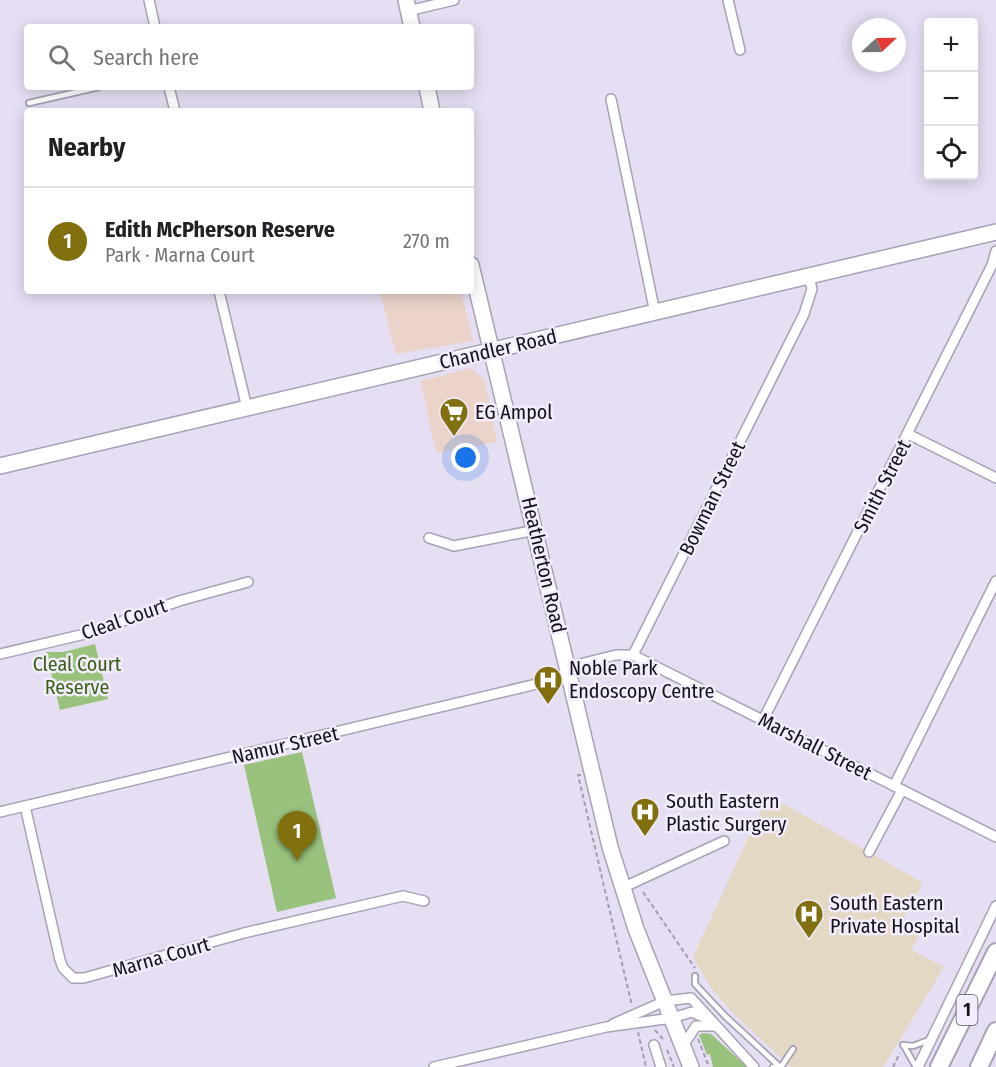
<!DOCTYPE html>
<meta charset="utf-8">
<style>
:root{--surface:#fff;--page:#f6f6f6;--text:#202124;--muted:#757577;--line:#e0e0e0;--accent:#826f0e}
body{margin:0;font-family:"Fira Sans Condensed",sans-serif;background:var(--page);color:var(--text)}
.controls{position:absolute;right:18px;top:18px;display:grid;overflow:hidden;border-radius:6px;box-shadow:0 3px 15px #0003}
.controls button{width:54px;height:54px;display:grid;place-items:center;padding:0;border:0;border-bottom:2px solid var(--line);background:var(--surface);color:var(--text);font:30px sans-serif}
.compass{position:absolute;left:852px;top:18px;width:54px;height:54px;border-radius:50%;background:var(--surface);box-shadow:0 3px 15px #0003;rotate:68deg}
.you{position:absolute;left:466px;top:458px;width:21px;height:21px;margin:-15px;border:4px solid #fff;border-radius:50%;background:#1a73e8;box-shadow:0 0 0 9px #1a73e833}
.badge{display:grid;place-items:center;width:39px;height:39px;border-radius:50%;background:var(--accent);color:#fff;font-size:20px;font-weight:700}
.pin{position:absolute;translate:-50% -50px;filter:drop-shadow(0 2px 3px #0008)}
.pin::after{content:'';position:absolute;top:32px;width:21px;height:18px;background:inherit;clip-path:polygon(0 0,100% 0,50% 100%)}
.list{margin:0;padding:0;list-style:none}
h2{display:flex;justify-content:space-between;align-items:center;height:78px;margin:0;padding:0 24px;font-size:26px}
h2 small{font-size:20px;font-weight:400;color:var(--muted)}
.list li{display:grid;grid-template-columns:39px 1fr auto;gap:18px;align-items:center;box-sizing:border-box;height:108px;padding:0 24px;border-top:2px solid var(--line)}
.list b{display:block;font-size:22px;white-space:nowrap}
.list p{margin:0;font-size:20px;white-space:nowrap;color:var(--muted)}
.list em{font-size:20px;font-style:normal;color:var(--muted)}
.icon{flex:none;width:33px;height:33px;fill:none;stroke:currentColor;stroke-width:2;stroke-linecap:round;stroke-linejoin:round}
.map{position:relative;flex:none;width:996px;height:1067px;overflow:hidden}
.search{position:absolute;background:var(--surface);box-shadow:0 3px 15px #0003;left:24px;top:24px;width:450px;height:66px;display:flex;align-items:center;gap:15px;box-sizing:border-box;padding:0 21px;border-radius:6px;color:var(--muted);font-size:22px}
.panel{position:absolute;background:var(--surface);box-shadow:0 3px 15px #0003;left:24px;top:108px;width:450px;height:186px;border-radius:6px}
.map>svg:first-child{display:block}
.commercial{fill:#ebd3c9}
.medical{fill:#e2d8c3}
.green{fill:#99c37d}
.lines{fill:none;stroke-linecap:round;stroke-linejoin:round}
.lane-casing{stroke:#a8a1b5;stroke-width:8}
.street-casing{stroke:#a8a1b5;stroke-width:12}
.primary-casing{stroke:#a8a1b5;stroke-width:18}
.highway-casing{stroke:#a8a1b5;stroke-width:20}
.path{stroke:#a39dad;stroke-width:2;stroke-dasharray:4.5 3;stroke-linecap:butt}
.lane{stroke:#fff;stroke-width:4.5}
.street{stroke:#fff;stroke-width:9}
.primary{stroke:#fff;stroke-width:15}
.highway{stroke:#fff;stroke-width:16}
.labels{text-anchor:middle;dominant-baseline:central;stroke-width:5;stroke-linejoin:round;paint-order:stroke}
.shield{fill:#f2ecfd;stroke:#57535d;stroke-width:1.5}
.shield-label{font-size:18px;font-weight:bold;fill:#141118}
.street-label{font-size:20px;fill:#141118;stroke:#f2ecfd}
.poi-label{font-size:20px;fill:#141118;stroke:#f2ecfd;text-anchor:start}
.park-label{font-size:20px;fill:#3a6216;stroke:#f2ecfd}
</style>
<div class="map">
<svg width="996" height="1067" viewBox="0 0 996 1067">
<rect width="100%" height="100%" fill="#e6def3"/>
<!-- commercial -->
<g class="commercial">
<polygon points="380,291 461,291 473,341 396,354"/>
<polygon points="471,368 484,379 497,442 436,453 421,381"/>
</g>
<!-- medical -->
<polygon class="medical" points="768,795 923,883 902,921 923,930 911,950 944,967 883,1067 791,1067 733,1013 711,988 693,957"/>
<!-- green -->
<g class="green">
<polygon points="95,644 108,699 60,710 46,652 63,652"/>
<polygon points="302,752 336,898 277,912 244,765"/>
<polygon points="703,1033 711,1034 747,1067 713,1067 710,1054 707,1055 699,1035"/>
</g>
<g class="lines">
<!-- lane casing -->
<g class="lane-casing">
<g id="lane">
<polyline points="29,103 99,87"/>
<polyline points="695,976 695,984 725,1016 780,1067"/>
<polyline points="903,1045 913,1046 929,1040"/>
<polyline points="904,1046 916,1067"/>
<polyline points="773,1067 774,1067"/>
<polyline points="781,1067 793,1049"/>
</g>
</g>
<!-- street casing -->
<g class="street-casing">
<g id="street">
<polyline points="149,0 155,27"/>
<polyline points="728,0 740,50"/>
<polyline points="408,11 454,0"/>
<polyline points="169,87 175,111"/>
<polyline points="611,99 655,313"/>
<polyline points="219,291 247,408"/>
<polyline points="908,434 996,478"/>
<polyline points="429,538 454,546 536,530"/>
<polyline points="0,654 89,633 179,601 248,582"/>
<polyline points="633,655 804,314 812,289 809,278"/>
<polyline points="568,667 616,655 633,655 996,837"/>
<polyline points="763,720 992,265 996,251"/>
<polyline points="894,786 996,581"/>
<polyline points="25,806 60,960 63,968 73,978 84,978 244,933 403,896 424,901"/>
<polyline points="0,812 570,676"/>
<polyline points="869,852 902,790"/>
<polyline points="622,888 724,841"/>
<polyline points="613,1024 665,1001 691,998 754,1067"/>
<polyline points="654,1045 661,1067"/>
<polyline points="683,1046 696,1026 715,1026"/>
<polyline points="434,1067 606,1027 672,1018 692,1012 707,1019"/>
<polyline points="918,1067 996,906"/>
</g>
</g>
<!-- primary casing -->
<g class="primary-casing">
<g id="primary">
<polyline points="406,0 412,27"/>
<polyline points="427,87 432,111"/>
<polyline points="471,265 610,847 636,929 691,1067"/>
<polyline points="0,466 996,232"/>
</g>
</g>
<!-- highway casing -->
<g class="highway-casing">
<g id="highway">
<polyline points="939,1067 996,952"/>
<polyline points="979,1067 996,1031"/>
</g>
</g>
<!-- path -->
<g class="path">
<polyline points="581,775 578,775 632,1006"/>
<polyline points="643,892 695,968"/>
<polyline points="655,1030 663,1039"/>
<polyline points="638,1032 646,1067"/>
<polyline points="698,1039 709,1067"/>
<polyline points="667,1050 674,1067"/>
<polyline points="893,1067 900,1053"/>
</g>
<!-- lane -->
<use href="#lane" class="lane"/>
<!-- street -->
<use href="#street" class="street"/>
<!-- primary -->
<use href="#primary" class="primary"/>
<!-- highway -->
<use href="#highway" class="highway"/>
</g>
<!-- icons -->
<defs>
<g id="supermarket-pin" transform="scale(1.5)"><path d="M0 17L-7.5 6A9.5 9.5 0 1 1 7.5 6Z" fill="#826f0e" stroke="#f2ecfd"/><path d="M-6-5.5h2.5l.6 2H6L4.5 2H-2.5L-4.4-4H-6ZM-1.5 3.2a1.3 1.3 0 1 0 .1 0ZM3 3.2a1.3 1.3 0 1 0 .1 0Z" fill="#fff"/></g>
<g id="hospital-pin" transform="scale(1.5)"><path d="M0 17L-7.5 6A9.5 9.5 0 1 1 7.5 6Z" fill="#826f0e" stroke="#f2ecfd"/><path d="M-5-5h3v3.5h4V-5h3V5h-3V1.5h-4V5h-3Z" fill="#fff"/></g>
</defs>
<g fill-rule="evenodd">
<use href="#supermarket-pin" x="454" y="412"/>
<use href="#hospital-pin" x="548" y="680"/>
<use href="#hospital-pin" x="645" y="812"/>
<use href="#hospital-pin" x="809" y="914"/>
</g>
<g class="labels">
<!-- shield labels -->
<rect class="shield" x="956.5" y="995" width="21" height="30" rx="4.5"/>
<g class="shield-label">
<text x="967" y="1010">1</text>
</g>
<!-- street labels -->
<g class="street-label">
<text transform="translate(498 349) rotate(-13)">Chandler Road</text>
<text transform="translate(882 486) rotate(-63)">Smith Street</text>
<text transform="translate(712 498) rotate(-64)">Bowman Street</text>
<text transform="translate(544 565) rotate(77)">Heatherton Road</text>
<text transform="translate(124 619) rotate(-19)">Cleal Court</text>
<text transform="translate(285 745) rotate(-13)">Namur Street</text>
<text transform="translate(815 746) rotate(27)">Marshall Street</text>
<text transform="translate(161 957) rotate(-16)">Marna Court</text>
</g>
<!-- poi labels -->
<g class="poi-label">
<text x="475" y="412">EG Ampol</text>
<text x="569" y="668">Noble Park<tspan x="569" dy="23">Endoscopy Centre</tspan></text>
<text x="666" y="801">South Eastern<tspan x="666" dy="23">Plastic Surgery</tspan></text>
<text x="830" y="903">South Eastern<tspan x="830" dy="23">Private Hospital</tspan></text>
</g>
<!-- park labels -->
<g class="park-label">
<text x="77" y="664">Cleal Court<tspan x="77" dy="23">Reserve</tspan></text>
</g>
</g>
</svg>
<div class="controls">
<button>+</button>
<button>−</button>
<button><svg class="icon" aria-label="locate" viewBox="0 0 24 24"><circle cx="12" cy="12" r="6"/><path d="M12 2v4M12 18v4M2 12h4M18 12h4"/></svg></button>
</div>
<svg class="compass" viewBox="-18 -18 36 36"><path d="M0-13l5 13h-10z" fill="#e53935"/><path d="M0 13l5-13h-10z" fill="#757577"/></svg>
<div class="you"></div>
<div class="pin badge" style="left:297px;top:861px">1</div>
<div class="search"><svg class="icon" aria-label="search" viewBox="0 0 24 24"><circle cx="10" cy="10" r="6"/><path d="M15 15l6 6"/></svg>Search here</div>
<section class="panel">
<h2>Nearby<small></small></h2>
<ul class="list">
<li><span class="badge">1</span><div><b>Edith McPherson Reserve</b><p>Park · Marna Court</p></div><em>270 m</em></li>
</ul>
</section>
</div>
